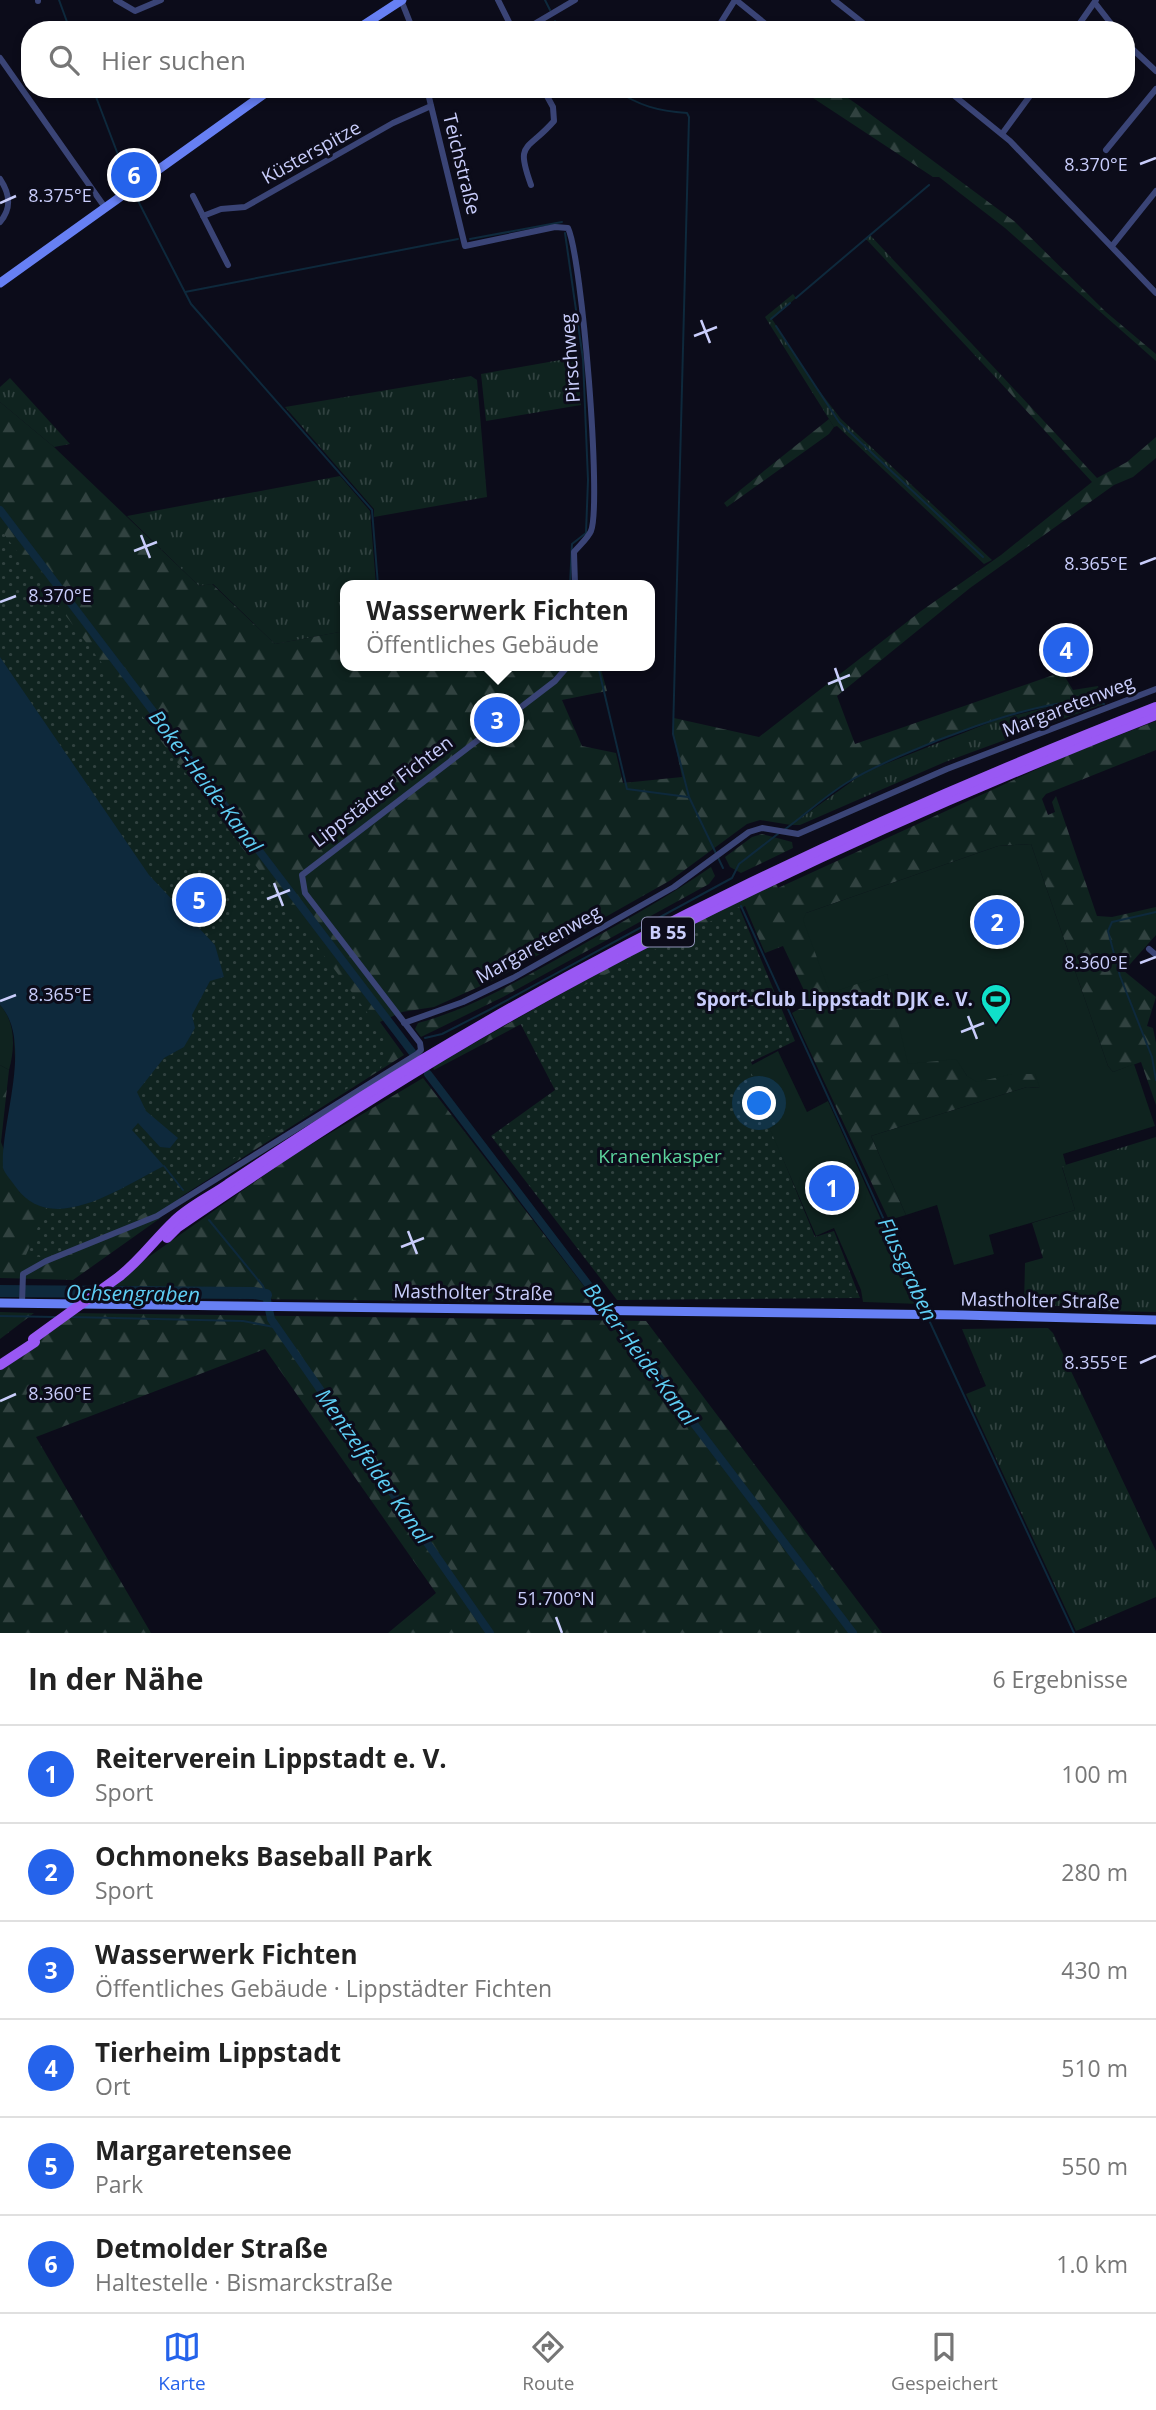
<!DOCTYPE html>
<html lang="de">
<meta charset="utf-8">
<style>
:root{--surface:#fff;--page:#f2f2f2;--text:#222;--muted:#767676;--line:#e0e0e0;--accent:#2563eb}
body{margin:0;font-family:"Open Sans",sans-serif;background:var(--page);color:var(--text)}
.you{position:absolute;left:760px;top:1104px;width:24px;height:24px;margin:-18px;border:5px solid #fff;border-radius:50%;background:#1a73e8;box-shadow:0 0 0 10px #1a73e833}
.badge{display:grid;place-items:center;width:46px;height:46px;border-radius:50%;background:var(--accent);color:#fff;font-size:23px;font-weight:700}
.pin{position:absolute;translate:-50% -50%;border:4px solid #fff;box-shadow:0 2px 7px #0006}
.popup{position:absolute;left:340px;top:580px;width:315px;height:91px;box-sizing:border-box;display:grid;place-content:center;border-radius:14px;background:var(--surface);filter:drop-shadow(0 2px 5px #0005);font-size:23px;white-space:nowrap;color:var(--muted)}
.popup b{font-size:26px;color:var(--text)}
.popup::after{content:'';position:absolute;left:50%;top:100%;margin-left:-14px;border:14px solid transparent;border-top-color:var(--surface)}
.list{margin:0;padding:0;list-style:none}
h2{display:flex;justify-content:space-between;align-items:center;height:91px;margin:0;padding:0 28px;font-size:30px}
h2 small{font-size:23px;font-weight:400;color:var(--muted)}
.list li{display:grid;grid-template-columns:46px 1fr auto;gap:21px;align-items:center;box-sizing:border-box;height:98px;padding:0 28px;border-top:2px solid var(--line)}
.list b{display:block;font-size:26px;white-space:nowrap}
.list p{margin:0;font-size:23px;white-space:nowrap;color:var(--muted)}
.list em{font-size:23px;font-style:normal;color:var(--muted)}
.icon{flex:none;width:38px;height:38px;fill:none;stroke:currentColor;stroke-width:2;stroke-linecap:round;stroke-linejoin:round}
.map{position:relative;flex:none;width:1156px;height:1633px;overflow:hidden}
.search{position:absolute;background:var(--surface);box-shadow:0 4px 10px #0003;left:21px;right:21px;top:21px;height:77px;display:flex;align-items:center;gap:18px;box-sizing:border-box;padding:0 24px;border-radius:28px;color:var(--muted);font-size:26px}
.sheet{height:679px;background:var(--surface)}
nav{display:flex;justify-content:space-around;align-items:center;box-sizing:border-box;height:98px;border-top:2px solid var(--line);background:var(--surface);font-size:19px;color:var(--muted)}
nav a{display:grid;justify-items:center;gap:4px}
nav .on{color:var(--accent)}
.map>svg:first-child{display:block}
.grass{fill:url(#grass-tufts)}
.forest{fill:url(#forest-firs)}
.park{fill:url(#park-dots)}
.pitch{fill:#0f231f}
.water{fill:#0e293c}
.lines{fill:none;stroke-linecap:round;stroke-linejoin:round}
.stream{stroke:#0e293c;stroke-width:2}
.canal{stroke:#0e293c;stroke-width:8}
.river{stroke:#0e293c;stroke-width:12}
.street{stroke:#3a4476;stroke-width:6}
.secondary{stroke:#6780f4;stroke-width:9}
.primary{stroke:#9958f3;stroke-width:10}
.primary-bridge{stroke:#9958f3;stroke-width:10}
.ticks{fill:none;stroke:#c9cdfb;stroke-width:2.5}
.labels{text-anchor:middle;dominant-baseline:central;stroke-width:6;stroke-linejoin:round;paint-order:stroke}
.shield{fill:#0c0c1a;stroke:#9093b8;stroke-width:2}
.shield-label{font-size:18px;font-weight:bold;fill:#c9cdfb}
.street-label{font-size:19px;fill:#c9cdfb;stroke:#0c0c1a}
.poi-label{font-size:19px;font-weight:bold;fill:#c9cdfb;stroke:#0c0c1a;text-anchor:end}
.park-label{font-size:19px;fill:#5cd49d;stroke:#0c0c1a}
.water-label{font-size:21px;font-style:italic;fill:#5ecdf3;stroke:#0c0c1a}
.ticks-label{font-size:18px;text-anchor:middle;fill:#c9cdfb;stroke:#0c0c1a;stroke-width:6;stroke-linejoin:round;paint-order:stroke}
</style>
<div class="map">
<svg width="1156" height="1633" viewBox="0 0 1156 1633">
<defs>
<pattern id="grass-tufts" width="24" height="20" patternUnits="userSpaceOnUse" patternTransform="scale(1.75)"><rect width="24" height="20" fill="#0f231f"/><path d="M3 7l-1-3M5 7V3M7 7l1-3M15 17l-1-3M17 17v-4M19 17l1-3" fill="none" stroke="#314240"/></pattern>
<pattern id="forest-firs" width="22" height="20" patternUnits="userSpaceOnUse" patternTransform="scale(1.75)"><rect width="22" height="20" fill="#0f231f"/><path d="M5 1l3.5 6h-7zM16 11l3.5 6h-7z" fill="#314240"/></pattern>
<pattern id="park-dots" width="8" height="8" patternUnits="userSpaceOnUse" patternTransform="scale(1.75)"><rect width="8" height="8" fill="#0f231f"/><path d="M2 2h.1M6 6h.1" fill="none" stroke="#314240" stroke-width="1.8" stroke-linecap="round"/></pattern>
</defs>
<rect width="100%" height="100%" fill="#0c0c1a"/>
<!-- grass -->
<g class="grass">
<polygon points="870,235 1002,376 998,380 866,239"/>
<polygon points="793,294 796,298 772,319 814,384 841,419 992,560 984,564 837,426 834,427 765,317"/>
<polygon points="577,357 581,405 486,421 481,374"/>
<polygon points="471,376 477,380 487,497 374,517 374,509 285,407"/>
<polygon points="10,378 70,444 54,447 0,402 0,387"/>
<polygon points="340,476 370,511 376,585 345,585 345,631 275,644 213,584 199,586 127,516"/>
<polygon points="1076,700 1104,704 945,762 800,825 791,825 865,772 996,720"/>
<polygon points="1156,1137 1156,1312 1104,1311 1102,1306 1024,1306 1025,1263 1043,1258 1032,1223 1075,1210 1062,1166"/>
<polygon points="1048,1328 1053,1333 1156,1551 1156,1597 1076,1631 966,1394 986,1386 962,1329"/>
</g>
<!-- forest -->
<g class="forest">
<polygon points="787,89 835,89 858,105 1014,221 1106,312 1156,354 1156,361 1005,228 939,177 933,177 810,96 796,95"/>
<path d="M1002,376l95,102 30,-16 29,-25v21l-23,19 -19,8 -144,103 -133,108 18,48 207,-72 11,18 25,-4 6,18c-46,-17 -214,51 -258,79 -19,12 -37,28 -55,42l-31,-5 -13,4 -76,56 -177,100 -60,27 -32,5 -22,10 24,33 -222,141 -23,23 -86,61 -73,-2v-213l9,5 -8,72 19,51 -20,-536v-255l54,45 145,139 13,-2 63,60 70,-13v35h255l7,25 -45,9 20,46 34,7 7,30 59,-6 -9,-43 1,-16 85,19 162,-126 80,-56 91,-73 -94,-102z"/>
<polygon points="829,419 834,427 829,434 727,507 724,503"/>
<path d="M1156,721v29l-110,44 -4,5 6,16 7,-3 -3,-10 4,-6 41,120 15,1 44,-10v28l-32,36 32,26 -9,29 6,2 3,15v62l-15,-43 -28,10 -5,-6 -77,-222 -33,2 -192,67 80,60 71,86 10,17 63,-4 5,1 6,15 -14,-1 -156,49 35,79 -17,5 -97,-207 18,-10 -27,-57 -18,7 -20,-47 -311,164 -1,-3c112,-65 225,-129 343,-183l2,4 290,-133z"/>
<polygon points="762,834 792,842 793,848 741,873 730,867 725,857 752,837"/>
<path d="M711,867l4,9 -6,8 -206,113 -82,40 -6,-8 3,-6c56,-15 105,-45 155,-73 47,-27 94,-52 138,-83z"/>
<polygon points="423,1078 597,1303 92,1297 290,1157"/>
<polygon points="0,1312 34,1313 0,1339"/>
<polygon points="69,1313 646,1321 882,1633 388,1633 436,1593 265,1349 36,1437 151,1633 0,1633 0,1364"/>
</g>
<!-- park -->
<g class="park">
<polygon points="0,529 388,1040 381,1068 138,1217 90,1242 46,1258 26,1255 64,1166 0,724"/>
<polygon points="739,907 795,1041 751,1062 793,1153 782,1156 815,1237 834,1231 860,1298 617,1300 491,1136 555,1090 518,1019"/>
</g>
<!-- pitch -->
<g class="pitch">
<polygon points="1031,844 1108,1066 1113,1072 1134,1064 1155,1126 1063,1154 1066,1165 1062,1167 1075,1210 989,1235 994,1254 954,1265 937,1205 906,1215 871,1136 1027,1087 1040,1088 1035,1074 1012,1074 977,1082 967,1076 956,1059 908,1064 887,974 830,993 803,920 806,913 998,846"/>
<path d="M0,1005c16,17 15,44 9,65l-9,-5z"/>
<polygon points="778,1051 807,1112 828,1101 919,1304 863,1302 861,1290 834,1228 816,1236 770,1129 778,1124 748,1067"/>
</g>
<!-- water -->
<path class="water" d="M0,657l149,218 66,70 9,32 -14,4 -18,34 3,13 -11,19 -20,11 -27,34 9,19 32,27 -8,10 -10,-1 -22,-24 -6,7 32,36c-41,20 -113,73 -149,20 -4,-6 -10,-12 -12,-18 -3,-46 31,-126 -3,-163z"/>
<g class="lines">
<!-- stream -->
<g class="stream">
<polyline points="59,0 70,30"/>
<polyline points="545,0 550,10"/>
<polyline points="555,21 561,30"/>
<polyline points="93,89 128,181"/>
<path d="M614,89c25,17 44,22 73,24l2,4 -16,617 16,63 34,71"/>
<polyline points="134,193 191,304 372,510 378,585"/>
<polyline points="565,233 583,359 588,480 586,533 572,544 570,585"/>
<polyline points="470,239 562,222"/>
<polyline points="185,292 458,239"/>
<polyline points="796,298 929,185"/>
<polyline points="771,319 790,303"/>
<polyline points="776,326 839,422 983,557"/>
<polyline points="598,666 627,789 688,797"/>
<path d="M784,830c21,-15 41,-34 64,-48 44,-27 209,-95 256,-78"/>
<polyline points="741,906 926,1312"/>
<polyline points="1156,912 1112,922 1108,931 1120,976 1152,1057 1156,1080"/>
<polyline points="425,1038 442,1034 489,1010 732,878 739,864 779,833"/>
<polyline points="164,1166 183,1190"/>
<polyline points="209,1220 263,1286 266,1295"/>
<polyline points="0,1316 55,1317"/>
<polyline points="71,1317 243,1321 279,1328"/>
<polyline points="928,1318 1074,1633"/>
</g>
<!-- canal -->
<g class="canal">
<polyline points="0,510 412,1052"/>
<polyline points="428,1074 853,1633"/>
<polyline points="266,1295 271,1319 490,1633"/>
</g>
<!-- river -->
<polyline class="river" points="0,1291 254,1293 266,1295"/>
<!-- street -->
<g class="street">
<polyline points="38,0 38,1"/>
<polyline points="116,0 135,11 161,0"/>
<polyline points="401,0 413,30"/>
<polyline points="498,0 513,30 518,30"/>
<polyline points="736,0 773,30"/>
<polyline points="834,0 872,30"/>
<polyline points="1095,3 1116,30"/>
<polyline points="718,27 735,0"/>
<polyline points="524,30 575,0"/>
<polyline points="1075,30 1096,0"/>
<polyline points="1126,43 1156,71"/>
<polyline points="0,58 104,206"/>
<path d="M427,89l38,157 90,-19 13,1c14,30 34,275 23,303 -3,7 -12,15 -17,21l1,33"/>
<polyline points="946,89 1010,141 1156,293"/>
<polyline points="1002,134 1035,89"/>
<polyline points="1106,150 1156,89"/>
<path d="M0,179c10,15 12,29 0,43"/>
<path d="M531,185c-16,-44 -4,-33 23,-64l-1,-14 -10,-18"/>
<polyline points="193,196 228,265"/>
<polyline points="203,216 221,209 245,207 393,123 431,106"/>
<polyline points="1112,246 1156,191"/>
<polyline points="1149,949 1156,955"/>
<polyline points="404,1023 463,1002 513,978 674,887 749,832 762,828 798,834 947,769 1156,689"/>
<polyline points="22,1303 23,1274 46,1261 157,1216 417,1054 421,1050 420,1043 305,893 302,875 555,681 568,666"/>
</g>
<!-- secondary -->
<g class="secondary">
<polyline points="356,30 402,0"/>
<polyline points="0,283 271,89"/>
<polyline points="0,1303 962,1315 1156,1320"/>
</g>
<!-- primary -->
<g class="primary">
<path d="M167,1238l11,-11c132,-90 266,-177 407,-252 185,-99 375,-183 571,-260"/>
<path d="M120,1276c23,-19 34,-36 54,-55 15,-15 37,-25 54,-37 45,-30 90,-59 135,-88 251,-158 518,-281 793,-389"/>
<polyline points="0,1365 35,1342"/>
</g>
<!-- primary-bridge -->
<polyline class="primary-bridge" points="33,1339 120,1276"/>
</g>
<!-- ticks -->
<path class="ticks" d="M1140,164l16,-6M0,203l16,-7M701,320l9,23M694,336l23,-9M141,535l9,23M134,551l23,-9M1140,564l16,-6M0,602l16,-6M835,668l8,23M828,684l22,-9M274,883l9,23M267,899l23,-9M1140,963l16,-6M0,1001l16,-6M968,1016l9,23M961,1032l23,-9M408,1231l9,23M401,1247l23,-9M1140,1363l16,-7M0,1401l16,-7M556,1617l6,16"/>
<!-- icons -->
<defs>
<g id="stadium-pin" transform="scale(1.575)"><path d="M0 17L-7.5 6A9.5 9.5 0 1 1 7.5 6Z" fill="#10e0ca" stroke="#0c0c1a"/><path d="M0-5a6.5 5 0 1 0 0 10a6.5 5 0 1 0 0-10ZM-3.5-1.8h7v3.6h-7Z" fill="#111"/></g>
</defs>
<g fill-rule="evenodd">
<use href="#stadium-pin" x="996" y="999"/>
</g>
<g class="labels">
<!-- shield labels -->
<rect class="shield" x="642" y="917.5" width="52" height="29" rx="5"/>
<g class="shield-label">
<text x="668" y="932">B 55</text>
</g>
<!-- street labels -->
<g class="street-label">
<text transform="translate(311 152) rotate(-29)">Küsterspitze</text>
<text transform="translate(462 164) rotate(76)">Teichstraße</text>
<text transform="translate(570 358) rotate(-94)">Pirschweg</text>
<text transform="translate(1068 706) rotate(-21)">Margaretenweg</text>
<text transform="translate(382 791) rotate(-37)">Lippstädter Fichten</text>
<text transform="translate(538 944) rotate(-29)">Margaretenweg</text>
<text transform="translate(473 1292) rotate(1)">Mastholter Straße</text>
<text transform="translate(1040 1300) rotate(1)">Mastholter Straße</text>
</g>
<!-- poi labels -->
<g class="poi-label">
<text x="973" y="999">Sport-Club Lippstadt DJK e. V.</text>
</g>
<!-- park labels -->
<g class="park-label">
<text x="660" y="1156">Kranenkasper</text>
</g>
<!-- water labels -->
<g class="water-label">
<text transform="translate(206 781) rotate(53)">Boker-Heide-Kanal</text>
<text transform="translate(908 1269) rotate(65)">Flussgraben</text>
<text transform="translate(133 1293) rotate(1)">Ochsengraben</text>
<text transform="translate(641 1354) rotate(53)">Boker-Heide-Kanal</text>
<text transform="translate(374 1466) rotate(55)">Mentzelfelder Kanal</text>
</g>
</g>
<g class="ticks-label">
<text x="1096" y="171">8.370°E</text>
<text x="60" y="202">8.375°E</text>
<text x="1096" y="570">8.365°E</text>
<text x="60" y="602">8.370°E</text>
<text x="1096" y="969">8.360°E</text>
<text x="60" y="1001">8.365°E</text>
<text x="1096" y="1369">8.355°E</text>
<text x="60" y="1400">8.360°E</text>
<text x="556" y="1605">51.700°N</text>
</g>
</svg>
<div class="you"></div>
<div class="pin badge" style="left:832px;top:1188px">1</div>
<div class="pin badge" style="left:997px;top:922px">2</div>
<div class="pin badge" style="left:497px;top:720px">3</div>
<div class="popup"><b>Wasserwerk Fichten</b>Öffentliches Gebäude</div>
<div class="pin badge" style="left:1066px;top:650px">4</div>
<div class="pin badge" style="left:199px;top:900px">5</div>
<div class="pin badge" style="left:134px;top:175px">6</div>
<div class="search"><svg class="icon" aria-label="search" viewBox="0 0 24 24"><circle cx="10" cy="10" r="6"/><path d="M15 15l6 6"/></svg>Hier suchen</div>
</div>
<section class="sheet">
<h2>In der Nähe<small>6 Ergebnisse</small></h2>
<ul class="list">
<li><span class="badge">1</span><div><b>Reiterverein Lippstadt e. V.</b><p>Sport</p></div><em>100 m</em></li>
<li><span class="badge">2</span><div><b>Ochmoneks Baseball Park</b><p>Sport</p></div><em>280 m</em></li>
<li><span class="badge">3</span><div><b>Wasserwerk Fichten</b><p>Öffentliches Gebäude · Lippstädter Fichten</p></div><em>430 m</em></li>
<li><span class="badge">4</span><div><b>Tierheim Lippstadt</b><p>Ort</p></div><em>510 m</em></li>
<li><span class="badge">5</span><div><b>Margaretensee</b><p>Park</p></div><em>550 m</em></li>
<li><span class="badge">6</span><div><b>Detmolder Straße</b><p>Haltestelle · Bismarckstraße</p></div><em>1.0 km</em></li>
</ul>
</section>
<nav>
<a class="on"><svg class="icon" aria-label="map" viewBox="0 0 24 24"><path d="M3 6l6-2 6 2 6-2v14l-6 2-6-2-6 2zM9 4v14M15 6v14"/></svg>Karte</a>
<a><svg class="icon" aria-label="directions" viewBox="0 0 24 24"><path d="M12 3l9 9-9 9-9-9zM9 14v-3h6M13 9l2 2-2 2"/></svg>Route</a>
<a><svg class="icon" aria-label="saved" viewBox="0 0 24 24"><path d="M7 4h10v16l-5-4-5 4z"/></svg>Gespeichert</a>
</nav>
